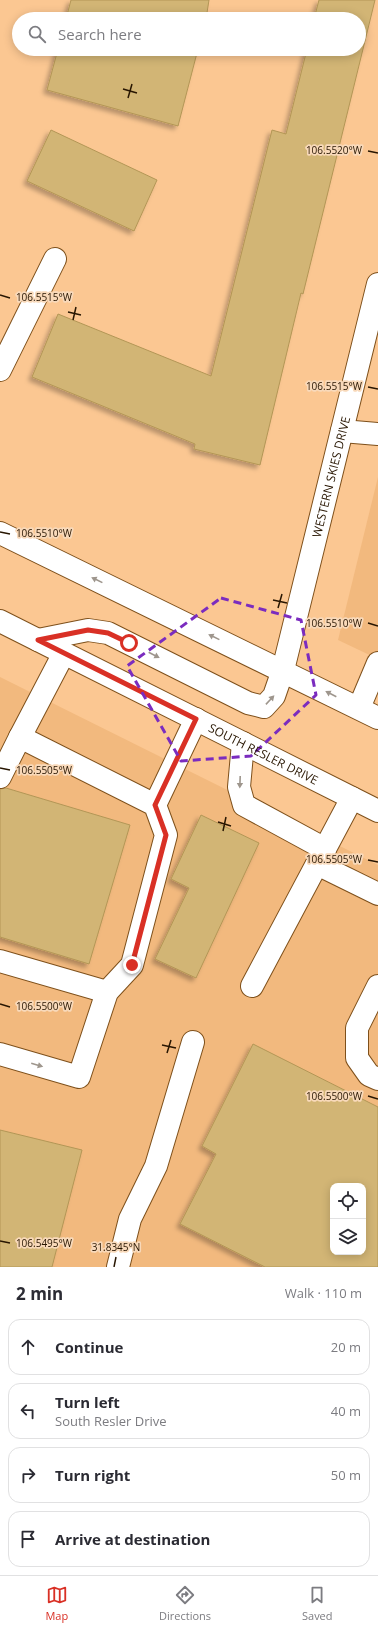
<!DOCTYPE html>
<meta charset="utf-8">
<style>
:root{--surface:#fff;--page:#f7f7f7;--text:#2b2b33;--muted:#7c7c81;--line:#e1e1e2;--accent:#d93025}
body{margin:0;font-family:"Open Sans",sans-serif;background:var(--page);color:var(--text)}
.controls{position:absolute;right:12px;bottom:12px;display:grid;overflow:hidden;border-radius:8px;box-shadow:0 2px 10px #0003}
.controls button{width:36px;height:36px;display:grid;place-items:center;padding:0;border:0;border-bottom:1px solid var(--line);background:var(--surface);color:var(--text);font:20px sans-serif}
.stop{position:absolute;width:12px;height:12px;margin:-9px;border:3px solid #d93025;border-radius:50%;background:#fff}
.stop.end{background:#d93025;border-color:#fff;box-shadow:0 1px 4px #0008}
.list{margin:0;padding:0;list-style:none}
h2{display:flex;justify-content:space-between;align-items:center;height:52px;margin:0;padding:0 16px;font-size:17px}
h2 small{font-size:13px;font-weight:400;color:var(--muted)}
.list li{display:grid;grid-template-columns:26px 1fr auto;gap:12px;align-items:center;box-sizing:border-box;height:56px;margin:0 8px 8px;padding:0 8px;border:1px solid var(--line);border-radius:12px}
.list b{display:block;font-size:15px;white-space:nowrap}
.list p{margin:0;font-size:13px;white-space:nowrap;color:var(--muted)}
.list em{font-size:13px;font-style:normal;color:var(--muted)}
.icon{flex:none;width:22px;height:22px;fill:none;stroke:currentColor;stroke-width:2;stroke-linecap:round;stroke-linejoin:round}
.map{position:relative;flex:none;width:378px;height:1267px;overflow:hidden}
.search{position:absolute;background:var(--surface);box-shadow:0 2px 10px #0003;left:12px;right:12px;top:12px;height:44px;display:flex;align-items:center;gap:10px;box-sizing:border-box;padding:0 14px;border-radius:22px;color:var(--muted);font-size:15px}
.sheet{height:308px;background:var(--surface)}
nav{display:flex;justify-content:space-around;align-items:center;box-sizing:border-box;height:56px;border-top:1px solid var(--line);background:var(--surface);font-size:11px;color:var(--muted)}
nav a{display:grid;justify-items:center;gap:2px}
nav .on{color:var(--accent)}
.map>svg:first-child{display:block}
.built{fill:#f2b97e;fill-rule:evenodd}
.building{fill:#d2b574;stroke:#b39656;fill-rule:evenodd;filter:url(#shadow)}
.lines{fill:none;stroke-linecap:round;stroke-linejoin:round}
.minor-casing{stroke:#7e501b;stroke-width:24}
.major-casing{stroke:#7e501b;stroke-width:24}
.minor{stroke:#fff;stroke-width:22}
.major{stroke:#fff;stroke-width:22}
.oneway{fill:#9e968d}
.route{stroke:#d93025;stroke-width:5}
.marked{fill:none;stroke:#7b2cbf;stroke-width:3;stroke-dasharray:8 5;stroke-linejoin:round}
.ticks{fill:none;stroke:#281602;stroke-width:1.5}
.labels{text-anchor:middle;dominant-baseline:central;stroke-width:3.5;stroke-linejoin:round;paint-order:stroke}
.street-label{font-size:12px;fill:#281602;stroke:#f8d9ba}
.ticks-label{font-size:10px;text-anchor:middle;fill:#281602;stroke:#f8d9ba;stroke-width:3.5;stroke-linejoin:round;paint-order:stroke}
</style>
<div class="map">
<svg width="378" height="1267" viewBox="0 0 378 1267">
<defs>
<filter id="shadow"><feDropShadow dx="-3.5" dy="3.5" stdDeviation="2" flood-color="#0004"/></filter>
</defs>
<rect width="100%" height="100%" fill="#fbc792"/>
<!-- built -->
<g class="built">
<polygon points="378,477 378,659 338,640"/>
<path d="M0,677l378,188v402h-378zM333,1186h30v66h-30z"/>
</g>
<!-- building -->
<g class="building">
<polygon points="71,0 209,0 206,19 66,19"/>
<polygon points="319,0 375,0 303,294 301,293 260,465 194,449 195,444 32,377 58,314 211,376 272,130 286,134 307,49 359,49 359,19 314,19"/>
<polygon points="58,49 198,49 178,126 47,90"/>
<polygon points="51,130 157,180 134,231 27,181"/>
<polygon points="6,788 130,825 89,964 0,937 0,789"/>
<polygon points="201,815 259,843 196,978 155,959 189,888 171,879"/>
<path d="M253,1044l125,63v160h-113l-85,-43 36,-70 -14,-8zM333,1186h30v66h-30z"/>
<polygon points="0,1130 82,1150 52,1267 0,1267"/>
</g>
<g class="lines">
<!-- minor casing -->
<g class="minor-casing">
<g id="minor">
<polyline points="0,370 55,259"/>
<polyline points="342,431 378,434"/>
<path id="s1" d="M283,670l95,-386"/>
<polyline points="359,708 378,663"/>
<polyline points="243,743 239,787 244,805 325,849"/>
<polyline points="0,777 20,737"/>
<polyline points="155,805 196,719"/>
<polyline points="317,864 378,894"/>
<polyline points="0,961 107,992"/>
<polyline points="252,986 352,798"/>
<polyline points="378,986 357,1028 357,1058 369,1075 378,1079"/>
<polyline points="0,1054 79,1077 107,992 132,965 166,835 155,805 20,737 64,653"/>
<polyline points="118,1267 130,1219 156,1166 193,1042"/>
</g>
</g>
<!-- major casing -->
<g class="major-casing">
<g id="major">
<polyline points="0,533 378,718"/>
<path id="s2" d="M0,621l378,190"/>
<polyline points="38,640 88,630 108,633 248,703 264,707 274,696 283,670"/>
</g>
</g>
<!-- minor -->
<use href="#minor" class="minor"/>
<!-- major -->
<use href="#major" class="major"/>
</g>
<!-- one-way arrows -->
<defs><path id="oneway-solid" d="M-6-.8H1V-3.2L6.5 0L1 3.2V.8H-6Z"/></defs>
<g class="oneway">
<use href="#oneway-solid" transform="translate(97 580) rotate(-154)"/>
<use href="#oneway-solid" transform="translate(214 637) rotate(-154)"/>
<use href="#oneway-solid" transform="translate(154 655) rotate(27)"/>
<use href="#oneway-solid" transform="translate(331 694) rotate(-153)"/>
<use href="#oneway-solid" transform="translate(270 700) rotate(-47)"/>
<use href="#oneway-solid" transform="translate(240 782) rotate(92)"/>
<use href="#oneway-solid" transform="translate(37 1065) rotate(16)"/>
</g>
<g class="lines">
<!-- route -->
<polyline class="route" points="129,643 108,633 88,630 38,640 196,719 155,805 166,835 132,965"/>
</g>
<!-- marked area -->
<path class="marked" d="M221,598l80,22 15,75 -65,61 -70,5 -54,-95z"/>
<!-- ticks -->
<path class="ticks" d="M123,89l14,4M128,98l4,-14M368,151l10,2M0,295l10,3M68,312l13,3M73,320l3,-13M368,387l10,2M0,532l10,2M273,600l14,3M278,608l4,-14M368,623l10,3M0,768l10,2M218,822l13,4M223,831l3,-14M368,860l10,2M0,1004l10,3M162,1045l14,3M167,1053l4,-13M368,1096l10,3M0,1241l10,2M114,1267l2,-10"/>
<g class="labels">
<!-- street labels -->
<g class="street-label">
<text stroke="none"><textPath href="#s1" startOffset="199">WESTERN SKIES DRIVE</textPath></text>
<text stroke="none"><textPath href="#s2" startOffset="295">SOUTH RESLER DRIVE</textPath></text>
</g>
</g>
<g class="ticks-label">
<text x="334" y="154">106.5520°W</text>
<text x="44" y="301">106.5515°W</text>
<text x="334" y="390">106.5515°W</text>
<text x="44" y="537">106.5510°W</text>
<text x="334" y="627">106.5510°W</text>
<text x="44" y="774">106.5505°W</text>
<text x="334" y="863">106.5505°W</text>
<text x="44" y="1010">106.5500°W</text>
<text x="334" y="1100">106.5500°W</text>
<text x="44" y="1247">106.5495°W</text>
<text x="116" y="1251">31.8345°N</text>
</g>
</svg>
<div class="controls">
<button><svg class="icon" aria-label="locate" viewBox="0 0 24 24"><circle cx="12" cy="12" r="6"/><path d="M12 2v4M12 18v4M2 12h4M18 12h4"/></svg></button>
<button><svg class="icon" aria-label="layers" viewBox="0 0 24 24"><path d="M12 4l9 5-9 5-9-5zM3 14l9 5 9-5"/></svg></button>
</div>
<div class="stop" style="left:129px;top:643px"></div>
<div class="stop end" style="left:132px;top:965px"></div>
<div class="search"><svg class="icon" aria-label="search" viewBox="0 0 24 24"><circle cx="10" cy="10" r="6"/><path d="M15 15l6 6"/></svg>Search here</div>
</div>
<section class="sheet">
<h2>2 min<small>Walk · 110 m</small></h2>
<ul class="list">
<li><svg class="icon" aria-label="ahead" viewBox="0 0 24 24"><path d="M12 20V5M6 11l6-6 6 6"/></svg><div><b>Continue</b></div><em>20 m</em></li>
<li><svg class="icon" aria-label="left" viewBox="0 0 24 24"><path d="M17 20v-9H6M10 6l-5 5 5 5"/></svg><div><b>Turn left</b><p>South Resler Drive</p></div><em>40 m</em></li>
<li><svg class="icon" aria-label="right" viewBox="0 0 24 24"><path d="M7 20v-9h11M14 6l5 5-5 5"/></svg><div><b>Turn right</b></div><em>50 m</em></li>
<li><svg class="icon" aria-label="arrive" viewBox="0 0 24 24"><path d="M6 21V4h12l-3 4 3 4H6"/></svg><div><b>Arrive at destination</b></div></li>
</ul>
</section>
<nav>
<a class="on"><svg class="icon" aria-label="map" viewBox="0 0 24 24"><path d="M3 6l6-2 6 2 6-2v14l-6 2-6-2-6 2zM9 4v14M15 6v14"/></svg>Map</a>
<a><svg class="icon" aria-label="directions" viewBox="0 0 24 24"><path d="M12 3l9 9-9 9-9-9zM9 14v-3h6M13 9l2 2-2 2"/></svg>Directions</a>
<a><svg class="icon" aria-label="saved" viewBox="0 0 24 24"><path d="M7 4h10v16l-5-4-5 4z"/></svg>Saved</a>
</nav>
